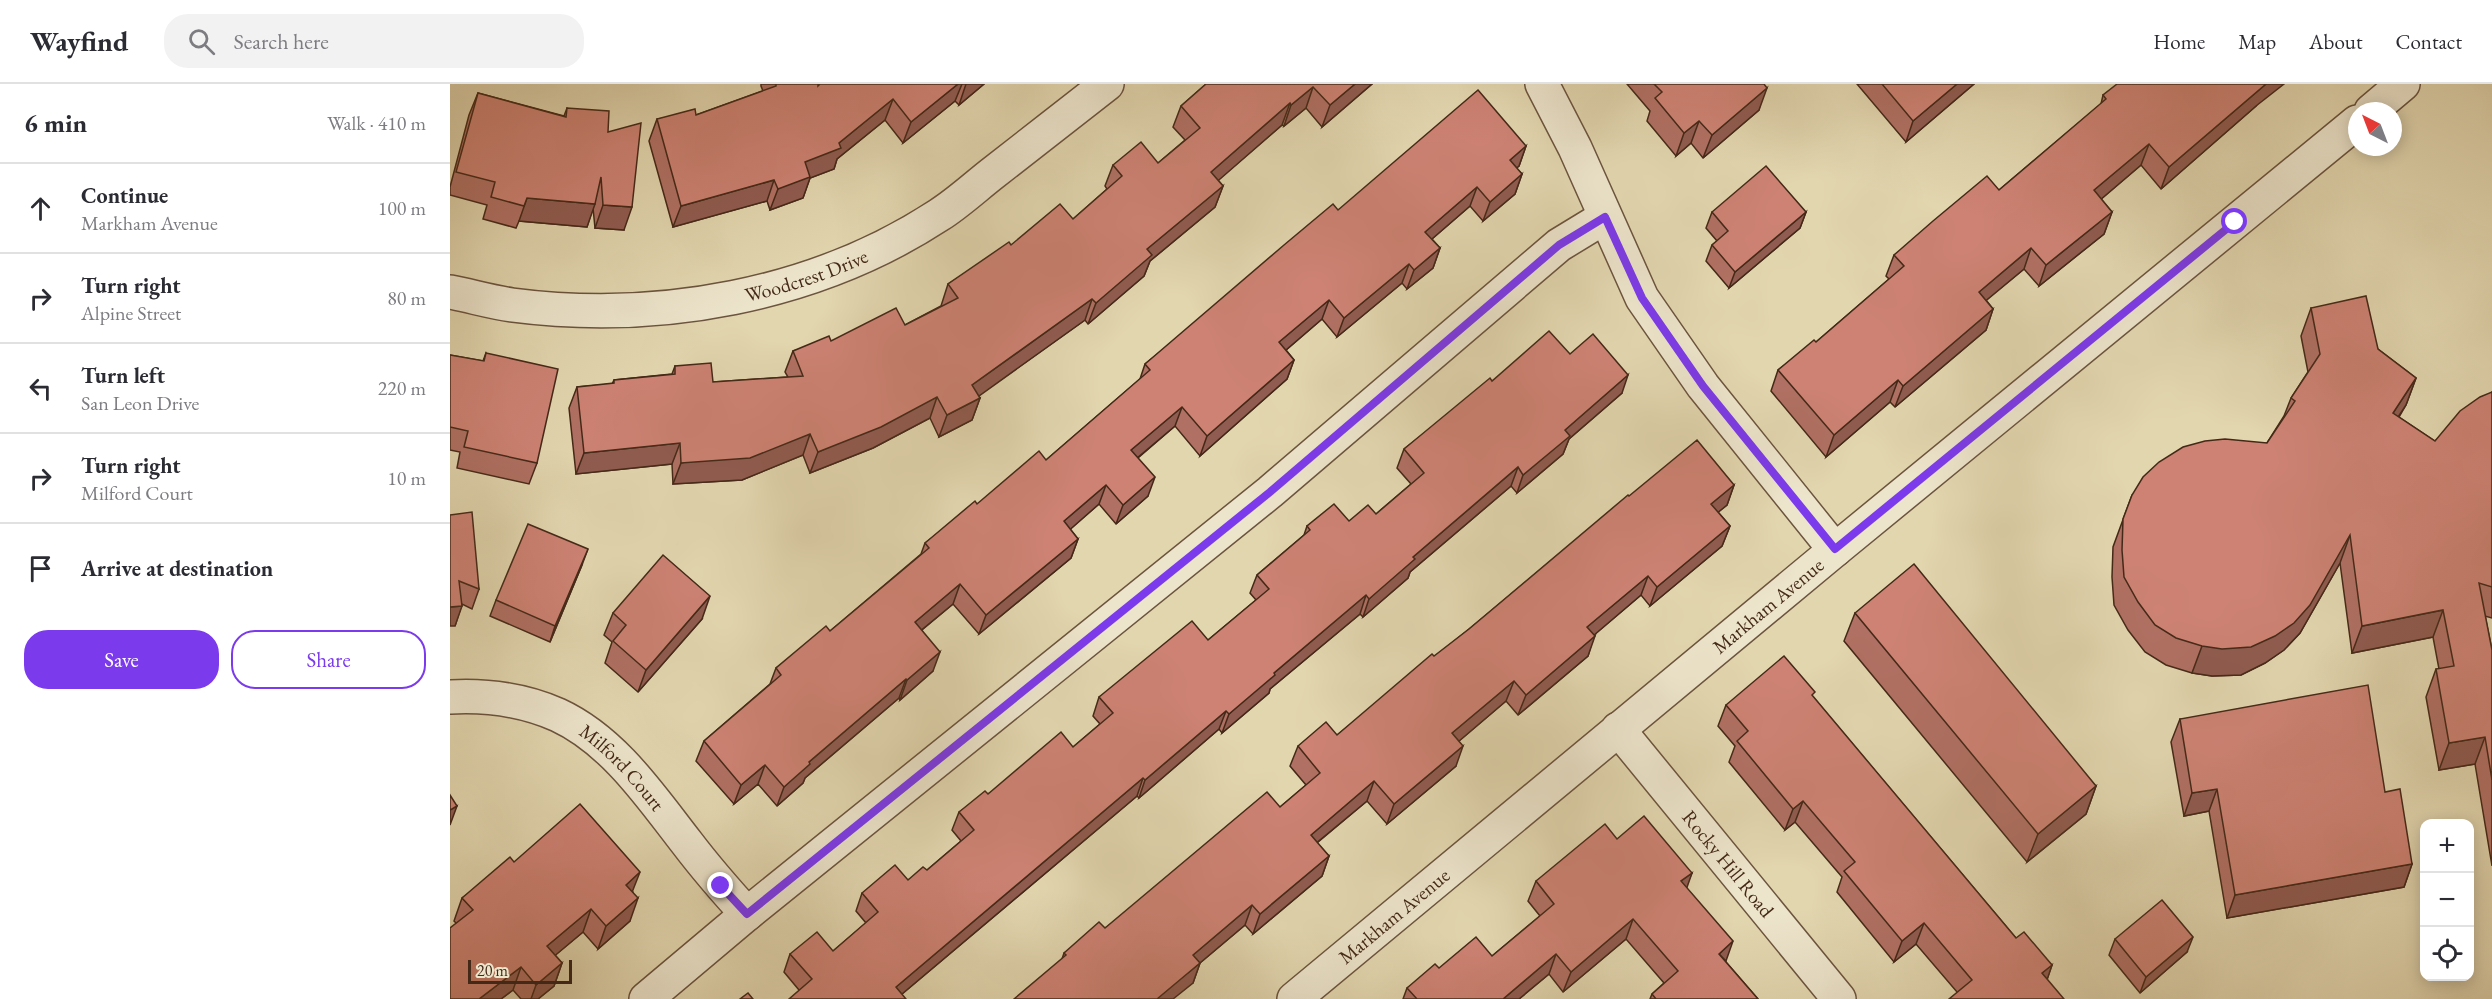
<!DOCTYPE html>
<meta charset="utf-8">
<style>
:root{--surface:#fff;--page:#f2f2f3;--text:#2b2b33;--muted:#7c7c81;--line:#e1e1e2;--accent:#7c3aed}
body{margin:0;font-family:"EB Garamond",serif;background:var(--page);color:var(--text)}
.controls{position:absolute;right:18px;bottom:18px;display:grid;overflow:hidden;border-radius:12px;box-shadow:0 3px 15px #0003}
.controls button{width:54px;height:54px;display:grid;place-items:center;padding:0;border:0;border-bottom:2px solid var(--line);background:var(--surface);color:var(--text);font:30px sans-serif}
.compass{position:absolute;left:1898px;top:18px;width:54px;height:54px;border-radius:50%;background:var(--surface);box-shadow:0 3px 15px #0003;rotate:318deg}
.scale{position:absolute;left:18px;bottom:15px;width:104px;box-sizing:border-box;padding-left:6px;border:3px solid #452918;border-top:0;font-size:16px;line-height:21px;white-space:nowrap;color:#452918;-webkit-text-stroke:4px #ece4cb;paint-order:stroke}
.stop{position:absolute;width:18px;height:18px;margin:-14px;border:4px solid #7c3aed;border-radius:50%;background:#fff}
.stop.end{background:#7c3aed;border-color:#fff;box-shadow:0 2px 6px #0008}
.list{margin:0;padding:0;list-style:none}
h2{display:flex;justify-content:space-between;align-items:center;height:78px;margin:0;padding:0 24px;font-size:26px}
h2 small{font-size:20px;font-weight:400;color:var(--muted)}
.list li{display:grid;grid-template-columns:39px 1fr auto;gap:18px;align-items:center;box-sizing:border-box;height:90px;padding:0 24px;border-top:2px solid var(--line)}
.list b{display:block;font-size:22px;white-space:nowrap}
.list p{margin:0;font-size:20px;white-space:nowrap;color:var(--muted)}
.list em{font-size:20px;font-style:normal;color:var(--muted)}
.actions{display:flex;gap:12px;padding:18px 24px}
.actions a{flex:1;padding:14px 0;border:2px solid var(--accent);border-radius:24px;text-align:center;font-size:21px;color:var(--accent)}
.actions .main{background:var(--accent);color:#fff}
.icon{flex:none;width:33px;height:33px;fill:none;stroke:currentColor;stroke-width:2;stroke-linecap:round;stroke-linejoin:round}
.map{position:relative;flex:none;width:2042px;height:915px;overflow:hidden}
header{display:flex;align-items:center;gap:36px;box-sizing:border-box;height:84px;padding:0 30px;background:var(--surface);border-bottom:2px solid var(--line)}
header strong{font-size:28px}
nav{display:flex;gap:33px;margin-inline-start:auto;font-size:21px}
.search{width:420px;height:54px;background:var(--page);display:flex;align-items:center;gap:15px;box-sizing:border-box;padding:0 21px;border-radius:24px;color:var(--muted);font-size:22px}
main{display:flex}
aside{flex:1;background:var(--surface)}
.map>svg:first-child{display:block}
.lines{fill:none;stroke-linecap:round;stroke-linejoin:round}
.minor-casing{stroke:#6c543e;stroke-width:36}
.minor{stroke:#ece4cb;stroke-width:33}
.wall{fill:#b07063;stroke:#452918;stroke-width:1.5}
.shaded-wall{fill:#905b50;stroke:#452918;stroke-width:1.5}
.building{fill:#cd8273;stroke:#452918;stroke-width:1.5}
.route{stroke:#7c3aed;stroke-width:8}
.labels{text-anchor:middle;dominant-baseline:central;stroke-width:5;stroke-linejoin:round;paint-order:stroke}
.street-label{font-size:20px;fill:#452918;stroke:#ece4cb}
</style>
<header>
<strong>Wayfind</strong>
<div class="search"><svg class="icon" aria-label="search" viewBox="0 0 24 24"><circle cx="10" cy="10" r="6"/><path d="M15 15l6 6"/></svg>Search here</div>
<nav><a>Home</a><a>Map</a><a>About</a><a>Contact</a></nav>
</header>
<main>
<aside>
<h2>6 min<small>Walk · 410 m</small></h2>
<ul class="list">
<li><svg class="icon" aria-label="ahead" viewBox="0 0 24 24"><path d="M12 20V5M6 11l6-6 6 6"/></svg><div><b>Continue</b><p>Markham Avenue</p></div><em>100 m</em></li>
<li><svg class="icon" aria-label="right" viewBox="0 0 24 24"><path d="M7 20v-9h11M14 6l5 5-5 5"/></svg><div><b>Turn right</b><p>Alpine Street</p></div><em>80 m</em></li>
<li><svg class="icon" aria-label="left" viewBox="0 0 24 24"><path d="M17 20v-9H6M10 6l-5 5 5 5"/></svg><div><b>Turn left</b><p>San Leon Drive</p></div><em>220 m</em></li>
<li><svg class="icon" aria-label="right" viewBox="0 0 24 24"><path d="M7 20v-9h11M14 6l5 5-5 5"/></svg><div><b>Turn right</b><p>Milford Court</p></div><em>10 m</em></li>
<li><svg class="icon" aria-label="arrive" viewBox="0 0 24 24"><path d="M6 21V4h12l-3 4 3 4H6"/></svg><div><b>Arrive at destination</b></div></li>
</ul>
<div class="actions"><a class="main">Save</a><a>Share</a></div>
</aside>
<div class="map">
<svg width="2042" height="915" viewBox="0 0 2042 915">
<rect width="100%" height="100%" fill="#e2d6af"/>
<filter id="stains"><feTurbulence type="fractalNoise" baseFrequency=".00333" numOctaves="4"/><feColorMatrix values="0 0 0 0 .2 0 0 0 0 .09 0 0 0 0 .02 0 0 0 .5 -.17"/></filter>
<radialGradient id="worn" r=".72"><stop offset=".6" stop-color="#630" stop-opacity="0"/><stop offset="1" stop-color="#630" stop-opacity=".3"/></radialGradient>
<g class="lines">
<!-- minor casing -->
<g class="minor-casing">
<g id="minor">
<polyline points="1092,0 1125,64 1192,214 1253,302 1385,466"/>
<polyline points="1921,27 1953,0"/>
<path id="s1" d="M0,208c21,4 41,10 62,13 146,19 303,-9 427,-90 19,-12 36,-28 54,-42 38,-30 76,-59 114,-89"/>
<path id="s2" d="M0,613c36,-2 74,3 108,18 56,26 93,82 129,128 19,25 39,48 60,71"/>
<path id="s3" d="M1168,645l221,270"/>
<polyline points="196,915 297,830 820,408 1109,161 1155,133"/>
<path id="s4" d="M844,915l541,-449 522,-428"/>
</g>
</g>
<!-- minor -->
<use href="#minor" class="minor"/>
</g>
<!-- wall -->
<g class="wall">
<polygon points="311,0 368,0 368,2 370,0 534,0 509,21 505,17 453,59 435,36 387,75 384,85 360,94 353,114 320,126 317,117 223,143 199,57 207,35 246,31 313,7 311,2"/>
<polygon points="756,0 922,0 872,43 856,24 834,42 832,41 768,96 773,102 765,123 700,177 694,192 638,240 635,236 528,312 530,314 522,336 489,353 480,334 423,364 360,389 353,371 292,396 223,400 222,380 126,390 119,324 127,303 162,300 164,296 222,290 225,282 263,298 338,293 335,288 343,267 455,241 491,222 498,200 561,161 623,135 657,105 655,102 663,81 708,79 735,56 723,43 731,22"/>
<polygon points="1177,0 1314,0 1309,26 1253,74 1241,59 1226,72 1197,37 1200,27"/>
<polygon points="1407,0 1524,0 1456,58"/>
<polygon points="28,9 114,32 117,24 158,48 174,146 145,144 143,124 137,143 69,137 66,144 33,135 37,121 0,111 0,103 19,31"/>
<polygon points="1653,11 1806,22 1711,105 1691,81 1651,115 1662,128 1654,150 1589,202 1574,185 1536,216 1543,225 1536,246 1445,323 1440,318 1376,373 1321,307 1328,286 1366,258 1439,195 1436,192 1444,171 1549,106 1651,20"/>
<polygon points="1076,62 1069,82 1066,84 1072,90 1065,110 1033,137 1020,122 982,155 990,164 983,184 957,205 952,199 887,253 872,235 836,266 844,276 837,295 750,372 725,342 688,374 698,412 666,440 649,420 620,445 628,455 621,474 529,550 503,520 472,546 483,587 450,616 449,614 355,694 353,699 327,722 308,700 284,720 246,677 254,657 320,600 326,584 380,547 471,470 475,459 527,420 596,376 690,295 695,280 888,126"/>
<polygon points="1262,128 1356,128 1350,144 1279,204 1256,177 1262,161 1267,157 1256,144"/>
<polygon points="1861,224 1928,265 1966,294 1956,321 1949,333 1985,357 2042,308 2042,534 2035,532 2042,566 2042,782 2025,680 1989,686 1976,613 1986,585 1989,585 1983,553 1902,569 1890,479 1850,549 1834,566 1815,579 1791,591 1762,592 1742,589 1716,581 1695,568 1678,546 1664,521 1662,493 1663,463 1682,411 1817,359 1834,332 1841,314 1858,288 1851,252"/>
<polygon points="36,269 87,379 79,400 7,384 10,368 0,366 0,271 33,277"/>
<polygon points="1120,270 1172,309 1119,355 1113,370 1067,409 1061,402 960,488 958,494 913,533 910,530 820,605 819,609 772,649 769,645 689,714 687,712 452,910 349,906 334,888 340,870 383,867 416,839 406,827 412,809 458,796 477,786 511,757 502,746 509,728 538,710 623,663 650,640 643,632 649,613 758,556 806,516 800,509 807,491 854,451 857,442 899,437 926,430 961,400 947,384 954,365 1042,297"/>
<polygon points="1284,401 1277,421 1268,428 1280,442 1272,462 1200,522 1191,511 1144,551 1138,572 1068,631 1056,617 1009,657 1006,682 937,740 917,717 867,759 879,772 872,792 803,850 795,841 750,879 743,899 612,875 614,869 655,844 830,723 856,701 840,682 848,662 887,651 1019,545 1179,412"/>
<polygon points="0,431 29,505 22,525 12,520 5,542"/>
<polygon points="132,481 100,558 40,532 46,516"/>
<polygon points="163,529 252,535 188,608 155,579 162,558 154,551"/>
<polygon points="1405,529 1646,702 1636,730 1577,778 1394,557"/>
<polygon points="1363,613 1566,854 1602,881 1597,895 1507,908 1466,860 1444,878 1387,808 1392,793 1345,738 1335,746 1279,678 1285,662 1268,642 1276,621"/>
<polygon points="1730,635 1935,708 1962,780 1954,803 1777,834 1759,727 1734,732 1721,658"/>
<polygon points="1167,755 1242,789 1236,803 1276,878 1308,915 1200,915 1202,910 1214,899 1176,855 1113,908 1099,890 1069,915 953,915 957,904 989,884 1042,872 1090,832 1078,817 1086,797"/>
<polygon points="64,778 183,808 180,837 148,865 133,848 105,871 112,879 104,902 88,915 71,915 63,906 51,915 0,915 6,839 4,837 12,814"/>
<polygon points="1665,855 1737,868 1690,909 1659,871"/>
</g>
<!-- shaded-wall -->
<g class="shaded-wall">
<polygon points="508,0 512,0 505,17 453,59 461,38"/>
<polygon points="516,0 534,0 509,21"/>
<polygon points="905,0 922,0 872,43 880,21"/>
<polygon points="1507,0 1524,0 1456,58 1463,37"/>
<polygon points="1816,0 1834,0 1806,22 1711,105 1719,83"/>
<polygon points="863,3 856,24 834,42 841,21"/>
<polygon points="1317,4 1309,26 1253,74 1262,51"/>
<polygon points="443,15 435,36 387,75 384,85 360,94 353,114 320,126 328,105 355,78 389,59"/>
<polygon points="840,19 832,41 754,109 761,88"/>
<polygon points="1249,37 1241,59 1226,72 1234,49"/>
<polygon points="1699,60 1691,81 1636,128 1644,106"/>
<polygon points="1076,62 1069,82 1053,96 1060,76"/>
<polygon points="1072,90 1065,110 1033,137 1040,118"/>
<polygon points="324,96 317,117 223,143 231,122"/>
<polygon points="773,102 765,123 700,177 694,192 638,240 646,219 697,165"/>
<polygon points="1027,103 1020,122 968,167 975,148"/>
<polygon points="77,114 145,120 137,143 69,137"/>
<polygon points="153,121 182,123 174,146 145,144"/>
<polygon points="1356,128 1350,144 1279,204 1285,188"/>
<polygon points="1662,128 1654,150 1589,202 1596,181"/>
<polygon points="990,164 983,184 957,205 964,186"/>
<polygon points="1581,164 1574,185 1521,229 1529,208"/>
<polygon points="959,180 952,199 887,253 894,234"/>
<polygon points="642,215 635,236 515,322 522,301"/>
<polygon points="879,216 872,235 822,278 829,258"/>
<polygon points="1543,225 1536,246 1445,323 1453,302"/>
<polygon points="844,276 837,295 750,372 757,352"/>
<polygon points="1178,291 1172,309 1119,355 1113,370 1067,409 1073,391 1115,346"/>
<polygon points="1966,294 1956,321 1933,356 1943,329"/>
<polygon points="1448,296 1440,318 1376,373 1384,351"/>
<polygon points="487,313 480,334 423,364 360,389 368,368"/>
<polygon points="530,314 522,336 489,353 497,331"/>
<polygon points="732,323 725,342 674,385 681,366"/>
<polygon points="360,350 353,371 292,396 223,400 231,379"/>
<polygon points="230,359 222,380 126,390 134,369"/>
<polygon points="1068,383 1061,402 960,488 958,494 913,533 919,515 963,473"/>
<polygon points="705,393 698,412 666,440 673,421"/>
<polygon points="656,401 649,420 607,457 614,437"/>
<polygon points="1284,401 1277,421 1254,440 1261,420"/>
<polygon points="1280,442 1272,462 1200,522 1207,503"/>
<polygon points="1900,451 1890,479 1850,549 1834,566 1815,579 1791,591 1762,592 1742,589 1752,562"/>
<polygon points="628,455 621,474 529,550 536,531"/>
<polygon points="138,465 132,481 100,558 105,542"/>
<polygon points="1198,492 1191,511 1130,563 1137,543"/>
<polygon points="510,500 503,520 458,557 465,538"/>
<polygon points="916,511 910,530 820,605 819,609 772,649 779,630 824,589"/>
<polygon points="260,512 252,535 188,608 196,586"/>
<polygon points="12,522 5,542 0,542 0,523"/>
<polygon points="1993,526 1983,553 1902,569 1912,542"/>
<polygon points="1145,552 1138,572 1068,631 1076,611"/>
<polygon points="490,568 483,587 450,616 457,596"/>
<polygon points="456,595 449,614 355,694 353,699 327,722 334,703 359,678"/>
<polygon points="1064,597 1056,617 995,669 1002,649"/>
<polygon points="776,627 769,645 689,714 695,696"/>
<polygon points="2035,653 2025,680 1989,686 1999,659"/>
<polygon points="1013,662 1006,682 937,740 944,720"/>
<polygon points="315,681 308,700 284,720 291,701"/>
<polygon points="693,694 687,712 446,915 446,903"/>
<polygon points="924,697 917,717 853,770 861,751"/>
<polygon points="1646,702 1636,730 1577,778 1588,750"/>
<polygon points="1767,705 1759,727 1734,732 1742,709"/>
<polygon points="1353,717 1345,738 1335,746 1343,725"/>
<polygon points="7,722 0,741 0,726"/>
<polygon points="879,772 872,792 803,850 810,830"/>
<polygon points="1962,780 1954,803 1777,834 1785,811"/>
<polygon points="190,788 181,811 176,801"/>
<polygon points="1242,789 1235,809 1231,797"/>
<polygon points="188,814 180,837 148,865 156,842"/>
<polygon points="802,821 795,841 738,889 750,879 743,899 723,915 707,915 743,871"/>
<polygon points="141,825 133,848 89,885 97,862"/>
<polygon points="1183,835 1176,855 1113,908 1121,888"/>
<polygon points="1474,839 1466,860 1444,878 1452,857"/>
<polygon points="1743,853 1737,868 1690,909 1696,893"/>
<polygon points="1283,857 1276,877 1269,870"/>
<polygon points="1106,870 1099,890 1069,915 1053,915"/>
<polygon points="112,879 104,902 88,915 81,915 86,901"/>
<polygon points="1602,881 1595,902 1592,889"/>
<polygon points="71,883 63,906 51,915 29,915"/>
</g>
<!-- building -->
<g class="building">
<polygon points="326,0 368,0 368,2 370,0 508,0 461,38 443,15 389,59 391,64 355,78 360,93 328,105 324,96 231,122 207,35 245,25 246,31 326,2"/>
<polygon points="756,0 905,0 880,21 863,3 841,21 840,19 761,88 773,102 697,165 702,171 646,219 642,215 522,301 530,314 497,331 487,313 431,343 368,368 360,350 300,374 231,379 230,359 134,369 127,303 164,299 164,296 225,290 225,282 261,279 263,298 353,292 343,267 379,252 381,257 446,224 455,241 508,214 498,200 559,158 561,161 610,120 623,135 672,92 663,81 691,58 708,79 750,44 731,22"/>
<polygon points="1204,0 1314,0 1317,4 1262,51 1249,37 1234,49 1205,14 1212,8"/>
<polygon points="1432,0 1507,0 1463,37"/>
<polygon points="1667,0 1816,0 1719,83 1699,60 1644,106 1662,128 1596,181 1581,164 1529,208 1543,225 1453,302 1448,296 1384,351 1328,286 1364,256 1366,258 1454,182 1444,171 1483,137 1537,92 1549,106 1656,15 1653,11"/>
<polygon points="1028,6 1076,62 1060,76 1072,90 1040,118 1027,103 975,148 990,164 964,186 959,180 894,234 879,216 829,258 844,276 757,352 732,323 681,366 705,393 673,421 656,401 614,437 628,455 536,531 510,500 465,538 490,568 457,596 456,595 359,678 360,680 334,703 315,681 291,701 254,657 331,591 326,584 376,542 380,547 479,464 475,459 525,417 527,420 589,367 596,376 700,286 695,280 834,161 883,120 888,126"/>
<polygon points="28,9 116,33 117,24 159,27 158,48 191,39 182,123 153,121 151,93 145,120 77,114 74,122 41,113 45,98 6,88"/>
<polygon points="1316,82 1356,128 1285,188 1262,161 1278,147 1262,128"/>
<polygon points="1916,212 1928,265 1966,294 1943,329 1985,357 2010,327 2030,313 2042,308 2042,503 2029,499 2042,566 2042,696 2035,653 1999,659 1986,585 2004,582 1993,526 1912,542 1900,451 1860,521 1844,539 1825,552 1801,563 1772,565 1752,562 1726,554 1705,541 1688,518 1674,493 1672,466 1673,435 1682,411 1693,393 1709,378 1733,363 1755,357 1775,355 1817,359 1845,317 1841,314 1870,270 1861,224"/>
<polygon points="1099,247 1120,270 1143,250 1178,291 1115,346 1120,352 1073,391 1068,383 963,473 965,475 919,515 916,511 824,589 825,591 779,630 776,627 695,696 693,694 446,903 456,915 339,915 362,895 340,870 367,848 383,867 428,828 412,809 445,781 458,796 473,783 477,786 524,746 509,728 535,707 538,710 611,648 623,663 663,629 649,613 742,537 758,556 819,505 807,491 860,446 857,442 884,420 899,437 918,421 926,430 974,389 954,365 1040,294 1042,297"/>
<polygon points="36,269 108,285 87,379 14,363 18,347 0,343 0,271 34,277"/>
<polygon points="1247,356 1284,401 1261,420 1280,442 1207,503 1198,492 1137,543 1145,552 1076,611 1064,597 1002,649 1013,662 944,720 924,697 861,751 879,772 810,830 802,821 743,871 750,879 707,915 564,915 616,871 614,869 649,838 655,844 817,708 830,723 870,689 848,662 876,638 887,651 982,570 984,572 1019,545 1178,411 1179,412"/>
<polygon points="22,428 29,505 9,497 12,522 0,523 0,431"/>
<polygon points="78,440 138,465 105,542 46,516"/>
<polygon points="213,471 260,512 196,586 163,557 176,541 163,529"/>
<polygon points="1464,480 1646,702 1588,750 1405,529"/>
<polygon points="1334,572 1365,608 1362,611 1566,854 1574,848 1602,881 1592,889 1614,915 1499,915 1522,896 1474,839 1452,857 1394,787 1405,778 1353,717 1343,725 1287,657 1298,647 1276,621"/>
<polygon points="1918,601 1935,708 1950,705 1962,780 1785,811 1767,705 1742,709 1730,635"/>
<polygon points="0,711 7,722 0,726"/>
<polygon points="130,720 190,788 176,801 188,814 156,842 141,825 97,862 112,879 86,901 71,883 29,915 0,915 0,844 23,826 12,814 60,773 64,778"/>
<polygon points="1194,732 1242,789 1231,797 1283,857 1269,870 1308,915 1206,915 1202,910 1228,887 1183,835 1121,888 1106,870 1053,915 967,915 957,904 985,880 989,884 1026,853 1042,872 1104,820 1086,797 1155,740 1167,755"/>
<polygon points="1712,816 1743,853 1696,893 1665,855"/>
<polygon points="298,909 303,915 290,915"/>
</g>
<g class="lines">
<!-- route -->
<polyline class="route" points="271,802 297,830 820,408 1109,161 1155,133 1192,214 1253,302 1385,465 1785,138"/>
</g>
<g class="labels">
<!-- street labels -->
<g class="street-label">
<text stroke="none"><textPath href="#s1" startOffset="362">Woodcrest Drive</textPath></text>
<text stroke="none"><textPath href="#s4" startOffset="616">Markham Avenue</textPath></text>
<text stroke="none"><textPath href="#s2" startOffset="194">Milford Court</textPath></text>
<text stroke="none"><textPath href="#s3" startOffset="174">Rocky Hill Road</textPath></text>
<text stroke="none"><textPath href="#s4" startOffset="130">Markham Avenue</textPath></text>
</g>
</g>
<rect width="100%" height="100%" filter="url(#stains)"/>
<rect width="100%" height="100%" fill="url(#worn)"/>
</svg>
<div class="controls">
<button>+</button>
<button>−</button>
<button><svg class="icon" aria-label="locate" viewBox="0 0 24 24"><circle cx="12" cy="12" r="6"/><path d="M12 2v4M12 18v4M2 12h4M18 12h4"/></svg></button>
</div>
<svg class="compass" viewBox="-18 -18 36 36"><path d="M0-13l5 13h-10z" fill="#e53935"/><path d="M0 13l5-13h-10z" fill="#7c7c81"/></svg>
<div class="scale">20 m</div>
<div class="stop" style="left:1785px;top:138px"></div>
<div class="stop end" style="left:271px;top:802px"></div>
</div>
</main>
